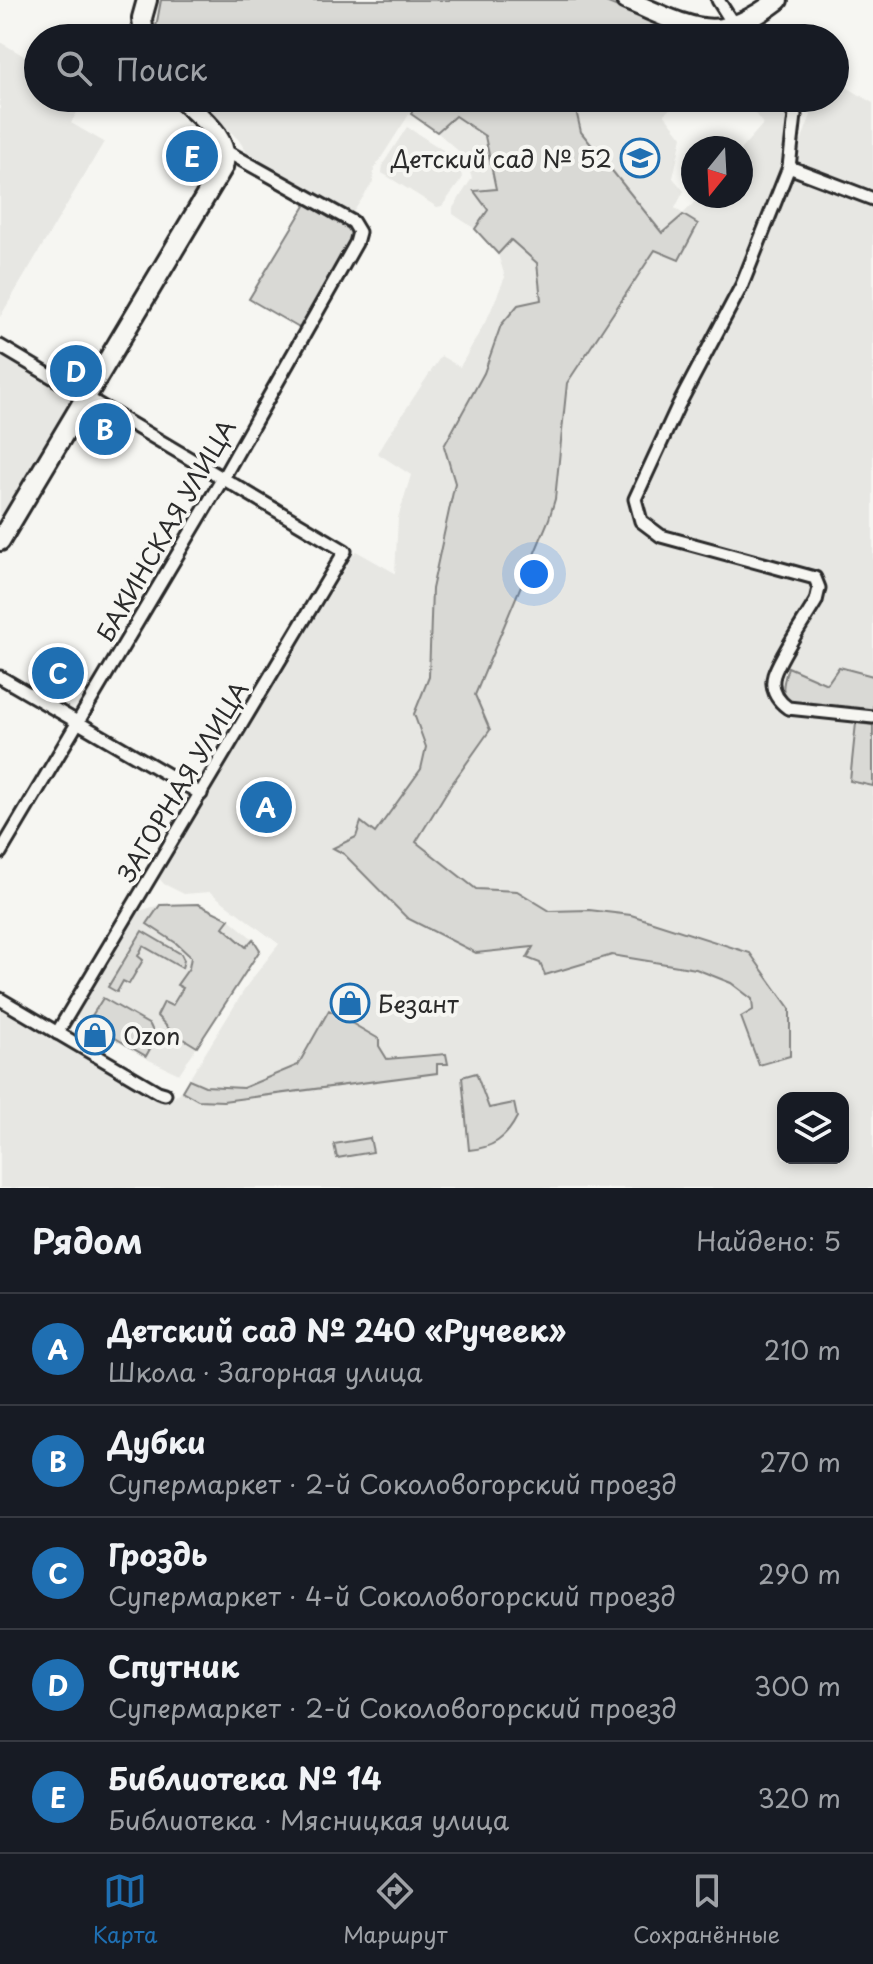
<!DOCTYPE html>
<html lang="ru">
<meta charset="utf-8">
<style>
:root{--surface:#171b24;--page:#20242c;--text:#f1f3f6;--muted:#9ea1a6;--line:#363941;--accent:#1f6fb2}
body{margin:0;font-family:"Playpen Sans",sans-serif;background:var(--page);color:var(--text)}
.controls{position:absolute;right:24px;bottom:24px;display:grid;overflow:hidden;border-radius:16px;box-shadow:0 4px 12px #0003}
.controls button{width:72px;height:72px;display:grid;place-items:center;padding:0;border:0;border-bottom:2px solid var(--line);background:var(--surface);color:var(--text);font:40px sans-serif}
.compass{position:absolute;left:681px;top:136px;width:72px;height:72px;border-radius:50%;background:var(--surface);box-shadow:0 4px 12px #0003;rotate:198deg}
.you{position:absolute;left:534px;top:574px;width:28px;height:28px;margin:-20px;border:6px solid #fff;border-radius:50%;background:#1a73e8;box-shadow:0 0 0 12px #1a73e833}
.badge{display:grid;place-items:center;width:52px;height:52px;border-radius:50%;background:var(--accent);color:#fff;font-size:26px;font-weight:700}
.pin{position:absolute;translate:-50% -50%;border:4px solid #fff;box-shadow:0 2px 8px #0006}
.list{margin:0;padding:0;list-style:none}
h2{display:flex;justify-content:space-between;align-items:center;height:104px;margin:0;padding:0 32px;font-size:34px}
h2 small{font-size:26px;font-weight:400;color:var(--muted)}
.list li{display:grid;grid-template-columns:52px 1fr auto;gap:24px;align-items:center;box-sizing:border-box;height:112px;padding:0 32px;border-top:2px solid var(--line)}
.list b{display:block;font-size:30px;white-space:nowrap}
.list p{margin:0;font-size:26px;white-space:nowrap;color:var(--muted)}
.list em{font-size:26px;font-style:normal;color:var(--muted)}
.icon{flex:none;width:44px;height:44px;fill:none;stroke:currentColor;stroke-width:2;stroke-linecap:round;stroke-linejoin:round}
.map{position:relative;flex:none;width:873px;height:1188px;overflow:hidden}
.search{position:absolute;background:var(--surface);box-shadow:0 4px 12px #0003;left:24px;right:24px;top:24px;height:88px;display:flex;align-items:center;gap:20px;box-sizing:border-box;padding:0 28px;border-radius:44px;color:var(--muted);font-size:30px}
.sheet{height:664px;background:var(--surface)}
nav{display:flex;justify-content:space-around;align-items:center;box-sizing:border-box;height:112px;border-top:2px solid var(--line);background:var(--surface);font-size:22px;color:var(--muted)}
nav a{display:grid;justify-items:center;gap:4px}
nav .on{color:var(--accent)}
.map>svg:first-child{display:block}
.built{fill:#e7e7e3;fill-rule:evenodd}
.green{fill:#d9d9d5;stroke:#828280;stroke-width:2}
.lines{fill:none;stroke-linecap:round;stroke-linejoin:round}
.minor-casing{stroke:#2b2b2b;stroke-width:17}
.primary-casing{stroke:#2b2b2b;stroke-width:24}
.minor{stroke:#f6f6f2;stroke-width:11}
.primary{stroke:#f6f6f2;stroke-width:18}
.labels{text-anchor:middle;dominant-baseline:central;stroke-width:8;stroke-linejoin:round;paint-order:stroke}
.poi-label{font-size:24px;fill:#2b2b2b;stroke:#f6f6f2;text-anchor:start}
.street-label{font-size:24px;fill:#2b2b2b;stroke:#f6f6f2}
</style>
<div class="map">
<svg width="873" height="1188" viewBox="0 0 873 1188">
<rect width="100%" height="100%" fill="#f6f6f2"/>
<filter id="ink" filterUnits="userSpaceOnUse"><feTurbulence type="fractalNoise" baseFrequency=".0125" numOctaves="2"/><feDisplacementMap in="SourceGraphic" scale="16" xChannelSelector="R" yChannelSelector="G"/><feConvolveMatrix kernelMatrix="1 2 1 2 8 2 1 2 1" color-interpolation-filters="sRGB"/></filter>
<g filter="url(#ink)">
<!-- built -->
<g class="built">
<polygon points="0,42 38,64 38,98 85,98 71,123 104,142 0,317"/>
<polygon points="835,80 873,103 873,189 803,165 795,157 811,115 795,98 835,98"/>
<polygon points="195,98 403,98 415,105 374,169 373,182 354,211 348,212 250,157 238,139"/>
<path d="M585,98h98l-19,16 18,23 -9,41 11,13 -9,17 8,6 17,-18h41v-47l22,-25 -20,-26h36l14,21 -9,47 -52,127 12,8 47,-126 82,27v474l-34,-8 -12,16 -39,-17 -20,3 8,41 80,12 -6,58 23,5v402h-873v-184l163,98 6,-1 13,-10 66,-107 31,-40 -69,-52 -26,2 -20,-10 -7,-8 199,-325 39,22 3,-55 13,-43 -34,-22 64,-97 19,11 29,-52 16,-38 -7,-23 13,-14 26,23 4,37 -40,25 -17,48 -40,73 11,36 -23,107 -3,88 -15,37 12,33 -5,22 -46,64 -19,4 -22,11 10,6 61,-11 70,-148 74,-176 6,-20 12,-116 88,-134 7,-16 -81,-101 -6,-26zM783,1098h60v60h-60z"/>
<polygon points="455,116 485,136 496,189 488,210 475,229 453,214 453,208 472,178 464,156 437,132"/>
<polygon points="407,127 460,161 462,179 442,206 437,207 382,173 383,164"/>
<polygon points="0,351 73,393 75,399 0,526"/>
<polygon points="198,904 229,919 253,939 260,950 179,1074 147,1059 73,1014 135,912 160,905"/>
</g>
<!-- green -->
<g class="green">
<polygon points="161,0 601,0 693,38 154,38"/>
<polygon points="403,98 585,98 575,106 581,132 662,233 683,215 698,224 679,260 655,250 567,383 555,499 549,519 475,695 490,730 449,788 416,842 476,889 517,891 550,911 589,910 631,915 750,953 790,1009 790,1056 759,1065 741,1017 753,1010 752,999 731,983 696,969 612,955 545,975 540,963 527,958 533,947 476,953 407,918 344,854 333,848 356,837 361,822 375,833 421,769 426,747 414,714 429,677 432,589 455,483 444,446 484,373 501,325 518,305 541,300 537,263 511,240 498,254 475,229 488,210 474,191 496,189 485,136 455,116 437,132 411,114 415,105"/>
<polygon points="306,204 350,230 352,242 301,329 249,299"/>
<path d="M788,667l39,17 12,-17 34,9v36l-83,-9c-11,-11 -6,-22 -2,-36z"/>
<polygon points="856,723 873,725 873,786 850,781"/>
<polygon points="198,904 229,919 223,927 246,947 253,939 260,950 197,1047 171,1031 157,1016 164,1002 172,1006 183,988 177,985 189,968 191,957 176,943 147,924 160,905"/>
<polygon points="142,931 181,954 184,960 182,968 143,946 138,956 143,960 129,984 123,981 117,992 108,987"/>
<polygon points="103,998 150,1025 156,1038 146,1056 88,1022"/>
<polygon points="329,1010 379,1039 379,1046 387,1059 446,1054 448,1064 437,1064 437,1073 223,1101 198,1100 182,1091 189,1079 205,1086 243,1088 298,1065"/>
<path d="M476,1073l13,35 25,-5 3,14c-11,22 -25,31 -48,33l-7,-73z"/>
<polygon points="370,1138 373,1152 337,1158 334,1144"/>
</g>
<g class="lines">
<!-- minor casing -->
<g class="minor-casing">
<g id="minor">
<polyline points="718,0 742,38"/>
<path d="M783,98l12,17 -6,52 -47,118 -64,121 -43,93 6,22 20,15 154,42 4,10 -3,13c-11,19 -36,55 -42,74 -4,14 3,25 14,33l85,9"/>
<polyline points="789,167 873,199"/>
<polyline points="0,346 345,551 57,1033"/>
<polyline points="0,677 201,794"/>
<polyline points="0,853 223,478 356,243 359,232 353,222 224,150"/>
<polyline points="0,999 158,1092 165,1094"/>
</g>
</g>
<!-- primary casing -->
<g class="primary-casing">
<g id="primary">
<path d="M626,0c66,27 89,48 152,0"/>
<polyline points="144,38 142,18 147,0"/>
<path d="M0,541l223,-374c9,-29 -25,-51 -43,-69"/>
</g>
</g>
<!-- minor -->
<use href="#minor" class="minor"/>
<!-- primary -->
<use href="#primary" class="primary"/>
</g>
</g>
<!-- icons -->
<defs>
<g id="school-ring" transform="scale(2)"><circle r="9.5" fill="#f6f6f2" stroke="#1f6fb2" stroke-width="1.5"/><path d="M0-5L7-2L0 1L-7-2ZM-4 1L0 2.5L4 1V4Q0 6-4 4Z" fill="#1f6fb2"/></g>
<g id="shop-ring" transform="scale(2)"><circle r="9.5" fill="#f6f6f2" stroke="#1f6fb2" stroke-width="1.5"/><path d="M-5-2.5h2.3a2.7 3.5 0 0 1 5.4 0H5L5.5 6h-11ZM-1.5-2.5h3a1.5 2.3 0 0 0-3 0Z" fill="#1f6fb2"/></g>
</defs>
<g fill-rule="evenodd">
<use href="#school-ring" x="640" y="158"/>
<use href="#shop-ring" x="350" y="1003"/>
<use href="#shop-ring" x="95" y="1035"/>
</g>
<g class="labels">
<!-- poi labels -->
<g class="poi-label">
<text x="612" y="158" text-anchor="end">Детский сад № 52</text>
<text x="378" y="1003">Безант</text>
<text x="123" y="1035">Ozon</text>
</g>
<!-- street labels -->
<g class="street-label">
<text transform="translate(165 530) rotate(-60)">БАКИНСКАЯ УЛИЦА</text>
<text transform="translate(182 781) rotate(-59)">ЗАГОРНАЯ УЛИЦА</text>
</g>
</g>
</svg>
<div class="controls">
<button><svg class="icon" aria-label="layers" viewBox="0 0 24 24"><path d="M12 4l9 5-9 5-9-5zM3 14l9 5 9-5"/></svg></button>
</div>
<svg class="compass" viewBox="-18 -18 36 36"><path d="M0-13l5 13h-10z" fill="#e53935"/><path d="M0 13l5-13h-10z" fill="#9ea1a6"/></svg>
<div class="you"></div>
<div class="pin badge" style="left:266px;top:807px">A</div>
<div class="pin badge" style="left:105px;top:429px">B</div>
<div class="pin badge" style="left:58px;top:673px">C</div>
<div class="pin badge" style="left:76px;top:371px">D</div>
<div class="pin badge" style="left:192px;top:156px">E</div>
<div class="search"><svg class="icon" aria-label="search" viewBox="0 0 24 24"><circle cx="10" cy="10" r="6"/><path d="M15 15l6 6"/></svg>Поиск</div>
</div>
<section class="sheet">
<h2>Рядом<small>Найдено: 5</small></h2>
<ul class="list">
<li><span class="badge">A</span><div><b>Детский сад № 240 «Ручеек»</b><p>Школа · Загорная улица</p></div><em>210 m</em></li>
<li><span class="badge">B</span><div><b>Дубки</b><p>Супермаркет · 2-й Соколовогорский проезд</p></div><em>270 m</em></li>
<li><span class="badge">C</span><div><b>Гроздь</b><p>Супермаркет · 4-й Соколовогорский проезд</p></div><em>290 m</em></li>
<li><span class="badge">D</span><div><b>Спутник</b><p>Супермаркет · 2-й Соколовогорский проезд</p></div><em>300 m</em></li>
<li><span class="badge">E</span><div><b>Библиотека № 14</b><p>Библиотека · Мясницкая улица</p></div><em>320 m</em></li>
</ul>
</section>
<nav>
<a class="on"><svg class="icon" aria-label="map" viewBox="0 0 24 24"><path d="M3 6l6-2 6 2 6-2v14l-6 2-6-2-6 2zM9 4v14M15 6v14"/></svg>Карта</a>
<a><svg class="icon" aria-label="directions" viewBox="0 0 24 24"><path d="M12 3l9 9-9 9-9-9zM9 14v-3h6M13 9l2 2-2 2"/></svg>Маршрут</a>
<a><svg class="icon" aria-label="saved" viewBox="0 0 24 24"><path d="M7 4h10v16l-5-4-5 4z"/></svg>Сохранённые</a>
</nav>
